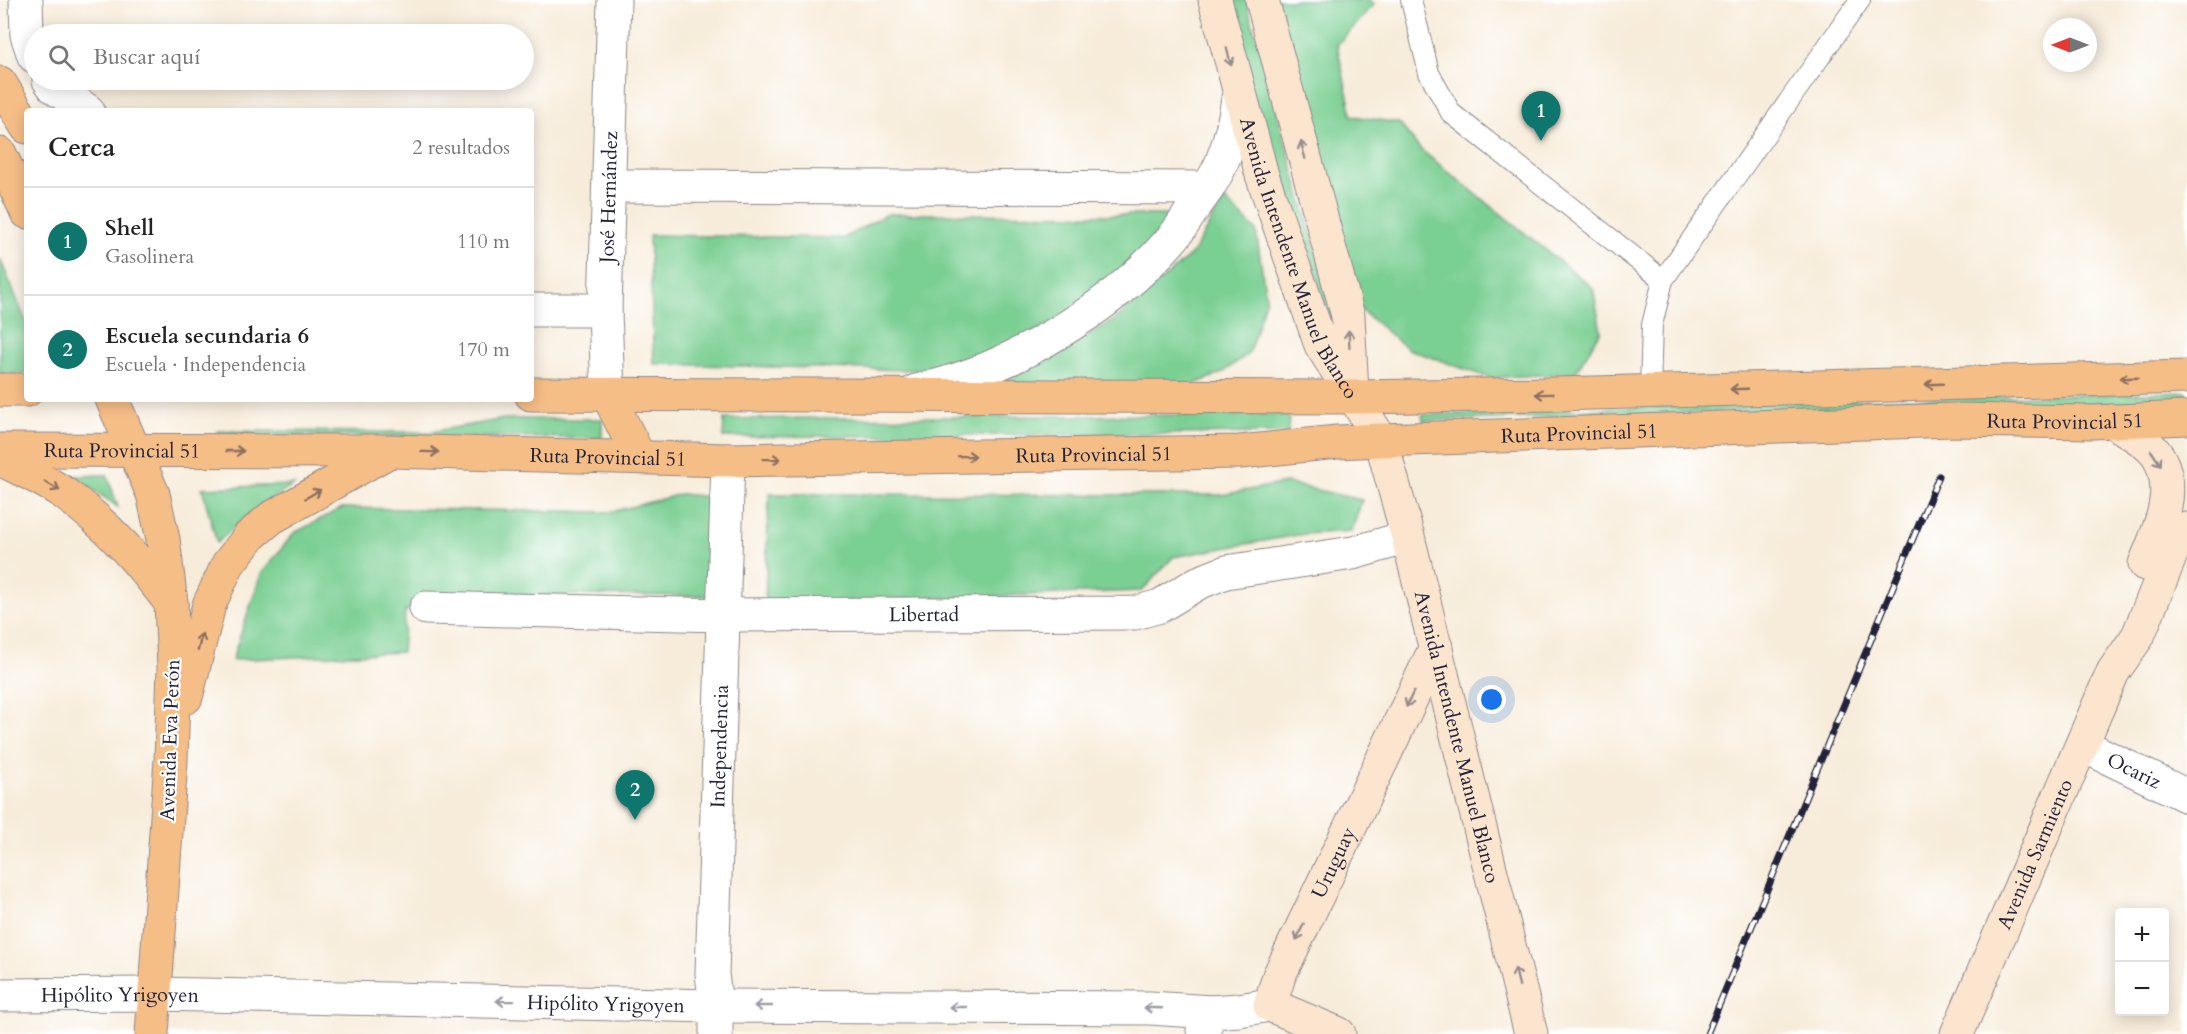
<!DOCTYPE html>
<html lang="es">
<meta charset="utf-8">
<style>
:root{--surface:#fff;--page:#f6f6f6;--text:#222;--muted:#767676;--line:#e0e0e0;--accent:#0f766e}
body{margin:0;font-family:Cardo,serif;background:var(--page);color:var(--text)}
.controls{position:absolute;right:18px;bottom:18px;display:grid;overflow:hidden;border-radius:6px;box-shadow:0 3px 15px #0003}
.controls button{width:54px;height:54px;display:grid;place-items:center;padding:0;border:0;border-bottom:2px solid var(--line);background:var(--surface);color:var(--text);font:30px sans-serif}
.compass{position:absolute;left:2043px;top:18px;width:54px;height:54px;border-radius:50%;background:var(--surface);box-shadow:0 3px 15px #0003;rotate:270deg}
.you{position:absolute;left:1492px;top:700px;width:21px;height:21px;margin:-15px;border:4px solid #fff;border-radius:50%;background:#1a73e8;box-shadow:0 0 0 9px #1a73e833}
.badge{display:grid;place-items:center;width:39px;height:39px;border-radius:50%;background:var(--accent);color:#fff;font-size:20px;font-weight:700}
.pin{position:absolute;translate:-50% -50px;filter:drop-shadow(0 2px 3px #0008)}
.pin::after{content:'';position:absolute;top:32px;width:21px;height:18px;background:inherit;clip-path:polygon(0 0,100% 0,50% 100%)}
.list{margin:0;padding:0;list-style:none}
h2{display:flex;justify-content:space-between;align-items:center;height:78px;margin:0;padding:0 24px;font-size:26px}
h2 small{font-size:20px;font-weight:400;color:var(--muted)}
.list li{display:grid;grid-template-columns:39px 1fr auto;gap:18px;align-items:center;box-sizing:border-box;height:108px;padding:0 24px;border-top:2px solid var(--line)}
.list b{display:block;font-size:22px;white-space:nowrap}
.list p{margin:0;font-size:20px;white-space:nowrap;color:var(--muted)}
.list em{font-size:20px;font-style:normal;color:var(--muted)}
.icon{flex:none;width:33px;height:33px;fill:none;stroke:currentColor;stroke-width:2;stroke-linecap:round;stroke-linejoin:round}
.map{position:relative;flex:none;width:2187px;height:1034px;overflow:hidden}
.search{position:absolute;background:var(--surface);box-shadow:0 3px 15px #0003;left:24px;top:24px;width:510px;height:66px;display:flex;align-items:center;gap:15px;box-sizing:border-box;padding:0 21px;border-radius:33px;color:var(--muted);font-size:22px}
.panel{position:absolute;background:var(--surface);box-shadow:0 3px 15px #0003;left:24px;top:108px;width:510px;height:294px;border-radius:6px}
.map>svg:first-child{display:block}
.green{fill:#7acf93;stroke:#4e7867;stroke-width:1.5}
.lines{fill:none;stroke-linecap:round;stroke-linejoin:round}
.lane-casing{stroke:#8c878a;stroke-width:22}
.street-casing{stroke:#8c878a;stroke-width:35}
.secondary-casing{stroke:#8c878a;stroke-width:35}
.primary-casing{stroke:#8c878a;stroke-width:35}
.lane{stroke:#fff;stroke-width:20}
.street{stroke:#fff;stroke-width:33}
.secondary{stroke:#fbe5cf;stroke-width:33}
.primary{stroke:#f6be87;stroke-width:33}
.rail-casing{stroke:#22223b;stroke-width:7}
.rail{stroke:#fff;stroke-width:4.5;stroke-dasharray:14;stroke-linecap:butt}
.oneway{stroke:#998d8c}
.oneway2{stroke:#8c7061}
.oneway3{stroke:#9c9ca7}
.labels{text-anchor:middle;dominant-baseline:central;stroke-width:4.5;stroke-linejoin:round;paint-order:stroke}
.street-label{font-size:20px;fill:#22223b;stroke:#fff}
</style>
<div class="map">
<svg width="2187" height="1034" viewBox="0 0 2187 1034">
<rect width="100%" height="100%" fill="#fff"/>
<filter id="ink" filterUnits="userSpaceOnUse"><feTurbulence type="fractalNoise" baseFrequency=".0167" numOctaves="2"/><feDisplacementMap in="SourceGraphic" scale="12" xChannelSelector="R" yChannelSelector="G"/><feConvolveMatrix kernelMatrix="1 2 1 2 8 2 1 2 1" color-interpolation-filters="sRGB"/></filter>
<filter id="wash" filterUnits="userSpaceOnUse"><feTurbulence type="fractalNoise" baseFrequency=".008" numOctaves="4" result="noise"/><feDisplacementMap in="SourceGraphic" scale="24" xChannelSelector="R" yChannelSelector="G"/><feGaussianBlur stdDeviation="1.35" result="paint"/><feColorMatrix in="noise" values="0 0 0 0 0 0 0 0 0 0 0 0 0 0 0 0 0 1.4 0 .05"/><feComposite in="paint" operator="in"/></filter>
<g filter="url(#wash)">
<rect width="100%" height="100%" fill="#f7ecda"/>
<!-- green -->
<g class="green">
<polygon points="1228,0 1246,0 1334,316 1329,318 1299,217 1262,140"/>
<polygon points="1275,0 1371,0 1374,5 1337,45 1352,116 1399,123 1420,149 1593,288 1601,331 1575,373 1490,378 1408,349 1355,305"/>
<polygon points="1224,199 1256,230 1266,298 1249,353 1222,373 1187,387 994,387 1113,321 1192,254"/>
<polygon points="887,214 1183,215 1086,307 952,371 654,364 649,235 844,238"/>
<polygon points="0,259 27,324 27,374 0,373"/>
<polygon points="2187,392 2187,401 1744,411 1423,421 1422,415 1830,401"/>
<polygon points="1289,414 1288,433 723,437 724,419"/>
<polygon points="504,419 602,419 602,438 217,435 217,431 430,432"/>
<polygon points="107,475 118,507 74,476"/>
<polygon points="1286,483 1362,500 1352,531 1303,534 1173,557 1142,591 765,604 769,494 1221,495"/>
<polygon points="294,485 255,509 217,543 202,488"/>
<polygon points="681,494 711,497 712,596 428,594 405,612 402,652 232,660 261,574 294,533 342,508 611,512"/>
</g>
</g>
<g filter="url(#ink)">
<g class="lines">
<!-- lane casing -->
<g class="lane-casing">
<g id="lane">
<polyline points="1411,0 1429,73 1451,113 1663,280"/>
<polyline points="1650,391 1652,325 1663,280 1860,0"/>
</g>
</g>
<!-- street casing -->
<g class="street-casing">
<g id="street">
<polyline points="26,0 27,35 34,56"/>
<polyline points="49,80 54,87 88,111"/>
<polyline points="609,186 1208,188"/>
<polyline points="531,310 605,310"/>
<path d="M916,391c92,-20 193,-80 255,-151 9,-10 16,-23 24,-34 9,-13 20,-27 26,-42 10,-24 14,-46 18,-71"/>
<path id="s1" d="M608,395l-3,-85 9,-310"/>
<path id="s2" d="M426,608l296,7 413,-2 25,-7 38,-23 28,-11 127,-19 55,-16"/>
<path id="s3" d="M2082,745l105,51"/>
<path id="s4" d="M0,995l155,-1 561,12 434,2 61,4"/>
<polyline points="1203,1030 1211,1012 1239,1010 1270,1005"/>
<path id="s5" d="M716,1034v-28l-4,-32 16,-514"/>
</g>
</g>
<!-- secondary casing -->
<g class="secondary-casing">
<g id="secondary">
<path id="s6" d="M1215,0l47,175 59,170 60,95 27,97 123,497"/>
<polyline points="1262,0 1348,316 1352,392"/>
<path d="M2112,421c14,9 39,22 47,37 19,34 -1,74 -14,106"/>
<path id="s7" d="M1339,1034l-69,-29 9,-29 157,-329"/>
<path id="s8" d="M1957,1034l156,-362 25,-36 38,-94 11,-13"/>
</g>
</g>
<!-- primary casing -->
<g class="primary-casing">
<g id="primary">
<polyline points="0,83 27,127"/>
<polyline points="0,154 27,212"/>
<polyline points="0,390 27,390"/>
<polyline points="531,394 1352,397 1557,394 2187,377"/>
<polyline points="608,395 639,457"/>
<polyline points="112,399 153,494 163,539 171,603 174,667 171,760 152,1034"/>
<path id="s9" d="M0,450l389,1 339,9 512,-8 97,-10 44,-2 571,-20 140,2 95,-4"/>
<path d="M0,459c22,11 45,21 65,35 43,31 74,67 106,109"/>
<polyline points="186,697 209,605 228,564 250,536 271,518 386,453"/>
</g>
</g>
<!-- lane -->
<use href="#lane" class="lane"/>
<!-- street -->
<use href="#street" class="street"/>
<!-- secondary -->
<use href="#secondary" class="secondary"/>
<!-- primary -->
<use href="#primary" class="primary"/>
<!-- rail casing -->
<g class="rail-casing">
<polyline id="rail" points="1707,1034 1939,476"/>
</g>
<!-- rail -->
<use href="#rail" class="rail"/>
</g>
<!-- one-way arrows -->
<defs><path id="oneway-shaft" d="M-6 0H5M1.5-3L5.5 0L1.5 3" fill="none" stroke-width="1.6" stroke-linecap="round" stroke-linejoin="round" transform="scale(1.5)"/></defs>
<g class="oneway">
<use href="#oneway-shaft" transform="translate(1229 57) rotate(75)"/>
<use href="#oneway-shaft" transform="translate(1303 150) rotate(-105)"/>
<use href="#oneway-shaft" transform="translate(1349 339) rotate(-93)"/>
<use href="#oneway-shaft" transform="translate(2156 458) rotate(56)"/>
<use href="#oneway-shaft" transform="translate(1410 699) rotate(115)"/>
<use href="#oneway-shaft" transform="translate(1300 932) rotate(115)"/>
<use href="#oneway-shaft" transform="translate(1517 977) rotate(-104)"/>
</g>
<g class="oneway2">
<use href="#oneway-shaft" transform="translate(2129 378) rotate(178)"/>
<use href="#oneway-shaft" transform="translate(1934 384) rotate(178)"/>
<use href="#oneway-shaft" transform="translate(1739 389) rotate(178)"/>
<use href="#oneway-shaft" transform="translate(1544 394) rotate(179)"/>
<use href="#oneway-shaft" transform="translate(235 451)"/>
<use href="#oneway-shaft" transform="translate(430 452) rotate(1)"/>
<use href="#oneway-shaft" transform="translate(967 456) rotate(-1)"/>
<use href="#oneway-shaft" transform="translate(772 459) rotate(-1)"/>
<use href="#oneway-shaft" transform="translate(52 486) rotate(30)"/>
<use href="#oneway-shaft" transform="translate(313 494) rotate(-30)"/>
<use href="#oneway-shaft" transform="translate(200 642) rotate(-76)"/>
</g>
<g class="oneway3">
<use href="#oneway-shaft" transform="translate(505 1001) rotate(-179)"/>
<use href="#oneway-shaft" transform="translate(763 1006) rotate(-180)"/>
<use href="#oneway-shaft" transform="translate(958 1007) rotate(-180)"/>
<use href="#oneway-shaft" transform="translate(1153 1008) rotate(-178)"/>
</g>
</g>
<g class="labels">
<!-- street labels -->
<g class="street-label">
<text stroke="none"><textPath href="#s1" startOffset="198">José Hernández</textPath></text>
<text stroke="none"><textPath href="#s6" startOffset="272">Avenida Intendente Manuel Blanco</textPath></text>
<text stroke="none"><textPath href="#s9" startOffset="2066">Ruta Provincial 51</textPath></text>
<text stroke="none"><textPath href="#s9" startOffset="1580">Ruta Provincial 51</textPath></text>
<text stroke="none"><textPath href="#s9" startOffset="122">Ruta Provincial 51</textPath></text>
<text stroke="none"><textPath href="#s9" startOffset="1094">Ruta Provincial 51</textPath></text>
<text stroke="none"><textPath href="#s9" startOffset="608">Ruta Provincial 51</textPath></text>
<text stroke="none"><textPath href="#s2" startOffset="498">Libertad</textPath></text>
<text stroke="none"><textPath href="#s6" startOffset="780">Avenida Intendente Manuel Blanco</textPath></text>
<text transform="translate(170 740) rotate(-88)">Avenida Eva Perón</text>
<text stroke="none"><textPath href="#s5" startOffset="288">Independencia</textPath></text>
<text stroke="none"><textPath href="#s3" startOffset="58">Ocariz</textPath></text>
<text stroke="none"><textPath href="#s8" startOffset="196">Avenida Sarmiento</textPath></text>
<text stroke="none"><textPath href="#s7" startOffset="231">Uruguay</textPath></text>
<text stroke="none"><textPath href="#s4" startOffset="120">Hipólito Yrigoyen</textPath></text>
<text stroke="none"><textPath href="#s4" startOffset="606">Hipólito Yrigoyen</textPath></text>
</g>
</g>
</svg>
<div class="controls">
<button>+</button>
<button>−</button>
</div>
<svg class="compass" viewBox="-18 -18 36 36"><path d="M0-13l5 13h-10z" fill="#e53935"/><path d="M0 13l5-13h-10z" fill="#767676"/></svg>
<div class="you"></div>
<div class="pin badge" style="left:1541px;top:141px">1</div>
<div class="pin badge" style="left:635px;top:820px">2</div>
<div class="search"><svg class="icon" aria-label="search" viewBox="0 0 24 24"><circle cx="10" cy="10" r="6"/><path d="M15 15l6 6"/></svg>Buscar aquí</div>
<section class="panel">
<h2>Cerca<small>2 resultados</small></h2>
<ul class="list">
<li><span class="badge">1</span><div><b>Shell</b><p>Gasolinera</p></div><em>110 m</em></li>
<li><span class="badge">2</span><div><b>Escuela secundaria 6</b><p>Escuela · Independencia</p></div><em>170 m</em></li>
</ul>
</section>
</div>
